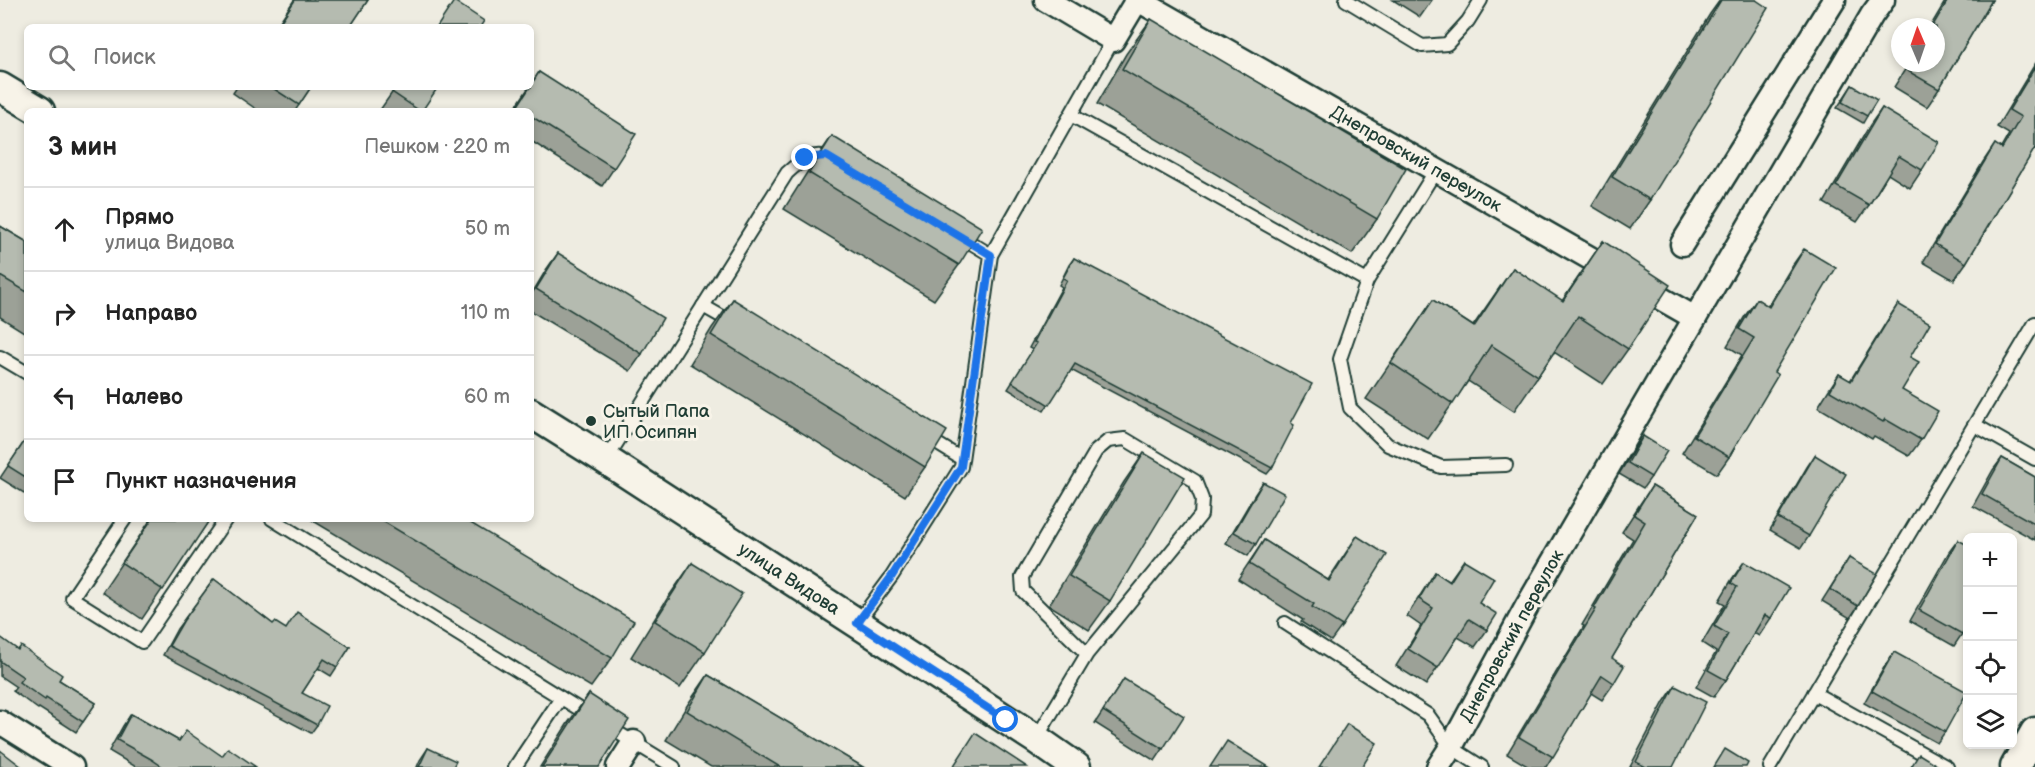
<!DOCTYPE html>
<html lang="ru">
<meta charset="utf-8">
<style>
:root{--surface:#fff;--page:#f6f6f6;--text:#222;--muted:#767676;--line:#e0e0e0}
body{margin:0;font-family:"Balsamiq Sans",sans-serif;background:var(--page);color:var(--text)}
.controls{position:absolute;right:18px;bottom:18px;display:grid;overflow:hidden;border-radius:9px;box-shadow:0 3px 9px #0003}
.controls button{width:54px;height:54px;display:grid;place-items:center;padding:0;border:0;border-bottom:2px solid var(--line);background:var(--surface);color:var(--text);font:30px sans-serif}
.compass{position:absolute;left:1891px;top:18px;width:54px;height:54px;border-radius:50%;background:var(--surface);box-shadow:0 3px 9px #0003;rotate:358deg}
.stop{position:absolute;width:18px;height:18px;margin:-14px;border:4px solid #1a73e8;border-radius:50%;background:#fff}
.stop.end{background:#1a73e8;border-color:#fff;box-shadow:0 2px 6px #0008}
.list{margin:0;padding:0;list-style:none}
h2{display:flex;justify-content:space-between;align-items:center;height:78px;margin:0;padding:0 24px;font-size:26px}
h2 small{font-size:20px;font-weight:400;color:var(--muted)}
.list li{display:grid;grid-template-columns:39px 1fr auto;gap:18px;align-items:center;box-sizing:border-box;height:84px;padding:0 24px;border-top:2px solid var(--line)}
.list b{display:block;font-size:22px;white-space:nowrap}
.list p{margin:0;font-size:20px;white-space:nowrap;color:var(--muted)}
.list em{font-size:20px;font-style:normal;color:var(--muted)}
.icon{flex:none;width:33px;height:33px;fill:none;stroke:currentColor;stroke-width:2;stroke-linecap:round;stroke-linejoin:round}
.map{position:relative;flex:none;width:2035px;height:767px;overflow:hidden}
.search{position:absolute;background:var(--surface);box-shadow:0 3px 9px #0003;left:24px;top:24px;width:510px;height:66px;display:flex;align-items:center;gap:15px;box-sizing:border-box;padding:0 21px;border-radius:9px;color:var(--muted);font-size:22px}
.panel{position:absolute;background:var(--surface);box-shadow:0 3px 9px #0003;left:24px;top:108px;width:510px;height:414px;border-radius:9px}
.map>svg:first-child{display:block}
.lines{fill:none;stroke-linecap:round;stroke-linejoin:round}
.service-casing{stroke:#1f3d34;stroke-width:16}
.minor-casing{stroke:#1f3d34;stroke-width:27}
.tertiary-casing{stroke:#1f3d34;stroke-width:33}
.service{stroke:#f7f3e8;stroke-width:12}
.minor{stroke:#f7f3e8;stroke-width:22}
.tertiary{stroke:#f7f3e8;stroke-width:28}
.wall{fill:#9ca197;stroke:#1f3d34;stroke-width:1.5}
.building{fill:#b5bbb0;stroke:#1f3d34;stroke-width:1.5}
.route{stroke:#1a73e8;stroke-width:8}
.poi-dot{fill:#1f3d34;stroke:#f7f3e8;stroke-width:2}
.labels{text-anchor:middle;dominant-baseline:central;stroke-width:6;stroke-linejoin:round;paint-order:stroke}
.street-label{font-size:18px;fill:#1f3d34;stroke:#f7f3e8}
.poi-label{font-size:18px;fill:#1f3d34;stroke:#f7f3e8;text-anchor:start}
</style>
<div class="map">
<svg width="2035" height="767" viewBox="0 0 2035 767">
<rect width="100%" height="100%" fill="#eeece1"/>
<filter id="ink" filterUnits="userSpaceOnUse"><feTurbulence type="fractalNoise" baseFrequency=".0167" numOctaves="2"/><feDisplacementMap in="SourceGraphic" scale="12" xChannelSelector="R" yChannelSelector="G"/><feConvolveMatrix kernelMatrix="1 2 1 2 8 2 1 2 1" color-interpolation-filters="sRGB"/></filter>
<g filter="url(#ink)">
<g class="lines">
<!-- service casing -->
<g class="service-casing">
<g id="service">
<polyline points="1346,0 1422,46 1447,44 1468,21 1481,0"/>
<polyline points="1071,115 1367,281 1436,170"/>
<polyline points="958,235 991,255"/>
<polyline points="1367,281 1340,359 1350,408 1388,445 1441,467 1506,465"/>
<polyline points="703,306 733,323"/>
<polyline points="0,357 27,373"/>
<polyline points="1975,425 2035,459"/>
<polyline points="926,437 962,459"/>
<path d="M606,460l181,-287c13,-12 28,-24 46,-13"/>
<polyline points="125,519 72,598 142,642 226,519"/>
<polyline points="272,519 592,717"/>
<polyline points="857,623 892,576 961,467 991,255 1113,40"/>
<polyline points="1285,623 1428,715 1451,747 1482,767"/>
<polyline points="1814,693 1947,767"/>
<polyline points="607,726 674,767"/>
<polyline points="1036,739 1087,654 1201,515 1202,499 1195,481 1125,439 1108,441 1096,451 1022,577 1023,591 1087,654"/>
<polyline points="515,767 561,698"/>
<polyline points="1770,767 2035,323"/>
</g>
</g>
<!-- minor casing -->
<g class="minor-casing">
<g id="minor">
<polyline points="1046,0 1113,40 1137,0"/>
<polyline points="1138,0 1695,318"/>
<polyline points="1682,244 1834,0"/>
<polyline points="0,722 72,767"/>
<polyline points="618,767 634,742"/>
<polyline points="1438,767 1451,747 1527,606 1872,15 1883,0"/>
</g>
</g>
<!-- tertiary casing -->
<g class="tertiary-casing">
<g id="tertiary">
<polyline points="0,87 40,111"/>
<polyline points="531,413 606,460 1036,739 1076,767"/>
<polyline points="2015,767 2035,732"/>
</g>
</g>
<!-- service -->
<use href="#service" class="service"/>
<!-- minor -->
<use href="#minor" class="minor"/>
<!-- tertiary -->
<use href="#tertiary" class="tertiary"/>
</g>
<!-- wall -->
<g class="wall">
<polygon points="294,0 368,0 350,27 276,27"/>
<polygon points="1393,0 1432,0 1420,17"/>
<polygon points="1720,0 1756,0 1650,200 1630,229 1592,206 1710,14"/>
<polygon points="1946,0 1992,0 1939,89 1927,107 1894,87 1909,63 1936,63 1936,27 1930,27"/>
<polygon points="1151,19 1377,219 1352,254 1097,104 1126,54"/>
<polygon points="2035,64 2035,150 2034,149 1966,263 1954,280 1923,262 1983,162 1995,144 2001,148 2009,134 1997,127"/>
<polygon points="539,72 614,168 602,186 531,141 531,111 513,111 529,87 531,87 531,84"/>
<polygon points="1852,85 1867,116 1863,123 1837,108"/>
<polygon points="237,87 311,87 295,111 259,111 233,93"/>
<polygon points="396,87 422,111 382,111 380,110"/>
<polygon points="1882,108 1922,170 1910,188 1888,174 1869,205 1857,222 1824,203 1870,125"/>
<polygon points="832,136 959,265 934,300 784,209 808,171"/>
<polygon points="0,226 27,242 27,334 0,317"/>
<polygon points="1603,241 1628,349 1603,384 1554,352 1514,411 1468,381 1428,439 1366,399 1433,300 1473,326 1513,268 1562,301"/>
<polygon points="1804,249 1774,372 1729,457 1717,474 1682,453 1742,355 1727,346 1745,316 1757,299 1768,306 1792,266"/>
<polygon points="558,253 642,354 630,371 531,311 531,295 546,270"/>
<polygon points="1074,258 1291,423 1272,468 1267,474 1071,370 1044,411 1008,389 1033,350 1029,348 1062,287 1059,285 1069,265"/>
<polygon points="733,299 925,467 905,496 690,364 712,328"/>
<polygon points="1898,304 1910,357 1902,390 1921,440 1909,456 1874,436 1872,439 1818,407 1828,391 1839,374 1850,381 1887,321"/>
<polygon points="1643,436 1651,477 1643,488 1619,474 1635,448"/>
<polygon points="26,439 27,440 27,495 0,478"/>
<polygon points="1144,453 1110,601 1089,630 1049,605 1124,482"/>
<polygon points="1815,455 1809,536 1801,548 1770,530 1807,467"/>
<polygon points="2002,458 2035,477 2035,540 1973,506 1993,470"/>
<polygon points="1263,482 1256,544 1248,556 1226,543 1255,494"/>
<polygon points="1652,486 1698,514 1612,658 1614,683 1602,700 1591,693 1546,767 1529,767 1507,754 1584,626 1582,625 1633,539 1622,532 1640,504"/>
<polygon points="151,519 210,519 142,619 102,592"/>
<polygon points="310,519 464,519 612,658 591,687"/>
<polygon points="1357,536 1342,626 1331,641 1301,622 1303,620 1238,579 1264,540 1328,580"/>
<polygon points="1958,540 1962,634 1954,646 1910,621 1949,552"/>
<polygon points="1849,558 1858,606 1850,618 1822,601"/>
<polygon points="1464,560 1479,603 1487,630 1475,647 1458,637 1426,685 1396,666 1421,626 1407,616 1435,572 1449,581"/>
<polygon points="1744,562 1771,618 1759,636 1754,633 1726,680 1714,697 1696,687 1716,652 1702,643 1725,604 1719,601 1732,579"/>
<polygon points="692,563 705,652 680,688 631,657 667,599"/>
<polygon points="214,579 273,624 286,629 350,647 331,676 318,668 302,693 317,725 311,733 163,655 177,629"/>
<polygon points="0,637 59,680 96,703 76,732 39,708 38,709 13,691 16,687 0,676"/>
<polygon points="1894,652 1945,732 1937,743 1864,703 1886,664"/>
<polygon points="708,675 863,767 711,767 666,740 688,704"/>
<polygon points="1124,679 1163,749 1155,761 1095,723"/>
<polygon points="1675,686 1673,767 1630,767 1664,702"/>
<polygon points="589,694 599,767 540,767 568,723"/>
<polygon points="131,714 179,741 256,767 136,767 109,751 123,726"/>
<polygon points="428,748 453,767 417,767 420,760"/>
</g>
<!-- building -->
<g class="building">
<polygon points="295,0 368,0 350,27 277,27"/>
<polygon points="1721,0 1756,0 1768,8 1650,200 1612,177"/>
<polygon points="1948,0 1992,0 1939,89 1906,70 1910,63 1936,63 1936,27 1932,27"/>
<polygon points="454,1 484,21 480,27 437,27"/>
<polygon points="1151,19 1406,169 1377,219 1122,69"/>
<polygon points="2035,67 2035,148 1966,263 1935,244 1995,144 2002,149 2021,117 2009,110"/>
<polygon points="539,72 636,134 614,168 531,116 531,111 523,111 517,107 530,87 531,87 531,85"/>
<polygon points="1852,85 1877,100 1867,116 1842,102"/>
<polygon points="271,87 311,87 299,105"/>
<polygon points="396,87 438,87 422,111 420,111 392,92"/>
<polygon points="1882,108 1939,142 1922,170 1899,156 1869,205 1836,186"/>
<polygon points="832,136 982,228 959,265 809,173"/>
<polygon points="0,226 27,242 27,292 0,276"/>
<polygon points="1603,241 1670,285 1628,349 1578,316 1538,376 1491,345 1453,404 1391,363 1433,300 1474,327 1513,268 1563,301"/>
<polygon points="1804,249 1836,268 1774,372 1778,375 1729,457 1694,436 1754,338 1739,329 1757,299 1769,307"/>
<polygon points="558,253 663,318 642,354 536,289"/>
<polygon points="1074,258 1312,384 1291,423 1294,425 1272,468 1075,364 1049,405 1012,382 1037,343 1034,342 1067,280 1063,278"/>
<polygon points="733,299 947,431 925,467 711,335"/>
<polygon points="1898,304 1930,323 1910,357 1919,362 1902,390 1938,411 1921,440 1885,419 1883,422 1830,391 1839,374 1851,381"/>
<polygon points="1643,436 1667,451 1651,477 1628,463"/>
<polygon points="26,439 27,440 27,478 8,466"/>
<polygon points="1144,453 1185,477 1110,601 1069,576"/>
<polygon points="1815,455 1846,474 1809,536 1778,518"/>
<polygon points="2002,458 2035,477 2035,524 1982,494"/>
<polygon points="1263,482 1285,494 1256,544 1234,532"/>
<polygon points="1652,486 1698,514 1612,658 1624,666 1614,683 1602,675 1553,757 1519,737 1596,609 1594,608 1645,522 1634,515"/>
<polygon points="152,519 210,519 163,590 122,563"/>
<polygon points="379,519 464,519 634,621 612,658"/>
<polygon points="1357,536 1387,555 1342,626 1312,607 1314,604 1249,564 1264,540 1329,581"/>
<polygon points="1958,540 1968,545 1968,624 1962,634 1919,610"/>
<polygon points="1849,558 1877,574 1858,606 1830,589"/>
<polygon points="1464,560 1494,578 1479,603 1497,614 1487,630 1469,619 1438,668 1408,649 1433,608 1419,599 1435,572 1450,582"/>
<polygon points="1744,562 1789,588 1771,618 1765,615 1726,680 1708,670 1728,634 1714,626 1737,587 1731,583"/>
<polygon points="692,563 742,594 705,652 655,621"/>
<polygon points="214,579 273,624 275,622 286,629 297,612 350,647 337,667 324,659 302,693 327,706 317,725 169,646 184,620"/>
<polygon points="0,637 18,650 21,646 62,675 59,680 96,703 83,722 46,698 45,700 19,682 23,677 0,661"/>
<polygon points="1894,652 1967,692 1945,732 1872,691"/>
<polygon points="708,675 863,767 780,767 687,711"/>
<polygon points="1124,679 1184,716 1163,749 1103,711"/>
<polygon points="1675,686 1706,702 1673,767 1646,767 1636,762"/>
<polygon points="589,694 629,720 599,767 542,767"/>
<polygon points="131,714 179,741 186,731 222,756 228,748 256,767 163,767 151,759 117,740"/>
<polygon points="1347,724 1377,743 1362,767 1319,767"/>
<polygon points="975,733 1027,767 953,767"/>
<polygon points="1227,741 1269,767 1210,767"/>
<polygon points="428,748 456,761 453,767 419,767"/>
<polygon points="1725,749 1748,763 1746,767 1714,767"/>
<polygon points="0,750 22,767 0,767"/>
<polygon points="1919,754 1940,767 1911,767"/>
</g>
</g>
<g class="lines" filter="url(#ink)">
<!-- route -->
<polyline class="route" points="805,158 826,156 991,255 961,467 892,576 857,623 1006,720"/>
</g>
<!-- markers -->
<circle class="poi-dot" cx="591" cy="421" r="6"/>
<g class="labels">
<!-- street labels -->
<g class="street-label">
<text transform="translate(1416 159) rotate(30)">Днепровский переулок</text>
<text transform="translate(789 579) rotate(33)">улица Видова</text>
<text transform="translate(1512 636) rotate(-61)">Днепровский переулок</text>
</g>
<!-- poi labels -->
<g class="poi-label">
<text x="603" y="411">Сытый Папа<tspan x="603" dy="21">ИП Осипян</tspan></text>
</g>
</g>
</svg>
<div class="controls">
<button>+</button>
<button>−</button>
<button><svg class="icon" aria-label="locate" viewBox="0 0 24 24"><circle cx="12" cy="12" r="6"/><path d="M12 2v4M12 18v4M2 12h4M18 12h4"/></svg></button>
<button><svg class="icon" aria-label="layers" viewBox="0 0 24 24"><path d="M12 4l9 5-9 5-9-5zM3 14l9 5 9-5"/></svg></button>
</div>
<svg class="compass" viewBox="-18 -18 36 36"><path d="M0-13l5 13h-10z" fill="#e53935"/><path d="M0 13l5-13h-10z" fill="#767676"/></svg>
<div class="stop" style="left:1006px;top:720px"></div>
<div class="stop end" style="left:805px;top:158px"></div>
<div class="search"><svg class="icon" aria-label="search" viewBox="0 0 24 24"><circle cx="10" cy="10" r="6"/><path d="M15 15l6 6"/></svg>Поиск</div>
<section class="panel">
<h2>3 мин<small>Пешком · 220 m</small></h2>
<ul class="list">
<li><svg class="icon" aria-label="ahead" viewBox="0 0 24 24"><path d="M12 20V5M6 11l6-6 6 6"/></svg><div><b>Прямо</b><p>улица Видова</p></div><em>50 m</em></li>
<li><svg class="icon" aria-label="right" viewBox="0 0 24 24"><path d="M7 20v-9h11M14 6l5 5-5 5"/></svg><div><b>Направо</b></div><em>110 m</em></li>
<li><svg class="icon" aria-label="left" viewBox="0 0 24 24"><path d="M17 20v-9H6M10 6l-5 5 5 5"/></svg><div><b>Налево</b></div><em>60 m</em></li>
<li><svg class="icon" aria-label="arrive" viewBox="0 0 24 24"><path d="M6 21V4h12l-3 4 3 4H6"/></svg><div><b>Пункт назначения</b></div></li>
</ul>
</section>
</div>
